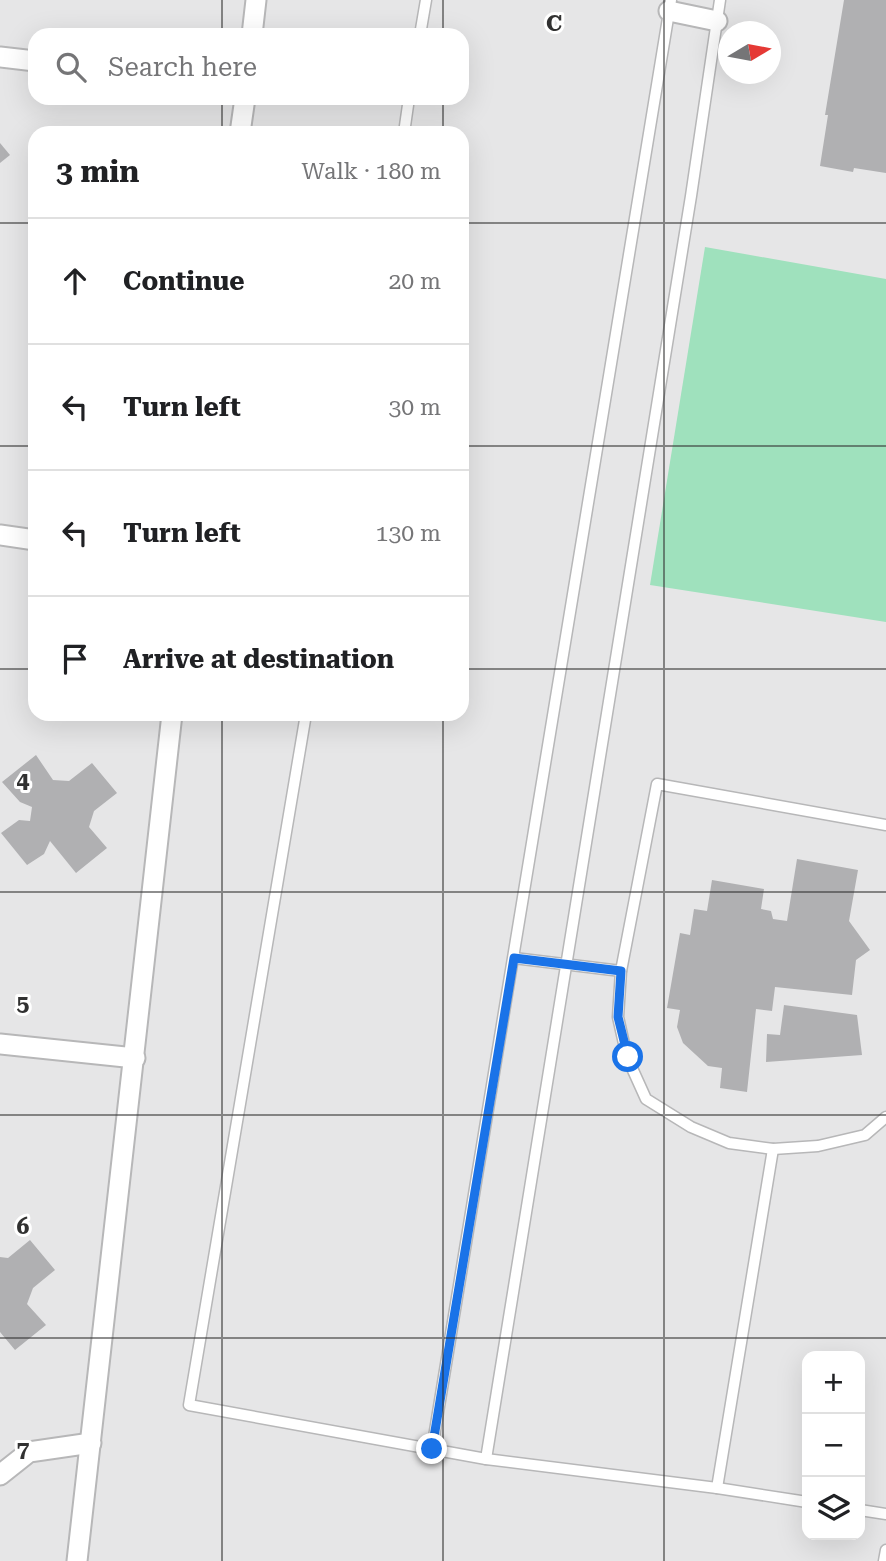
<!DOCTYPE html>
<meta charset="utf-8">
<style>
:root{--surface:#fff;--page:#f6f6f6;--text:#202124;--muted:#757577;--line:#e0e0e0}
body{margin:0;font-family:"Roboto Serif",serif;background:var(--page);color:var(--text)}
.controls{position:absolute;right:21px;bottom:21px;display:grid;overflow:hidden;border-radius:14px;box-shadow:0 7px 28px #0002}
.controls button{width:63px;height:63px;display:grid;place-items:center;padding:0;border:0;border-bottom:2px solid var(--line);background:var(--surface);color:var(--text);font:35px sans-serif}
.compass{position:absolute;left:718px;top:21px;width:63px;height:63px;border-radius:50%;background:var(--surface);box-shadow:0 7px 28px #0002;rotate:80deg}
.stop{position:absolute;width:21px;height:21px;margin:-16px;border:5px solid #1a73e8;border-radius:50%;background:#fff}
.stop.end{background:#1a73e8;border-color:#fff;box-shadow:0 2px 7px #0008}
.list{margin:0;padding:0;list-style:none}
h2{display:flex;justify-content:space-between;align-items:center;height:91px;margin:0;padding:0 28px;font-size:30px}
h2 small{font-size:23px;font-weight:400;color:var(--muted)}
.list li{display:grid;grid-template-columns:46px 1fr auto;gap:21px;align-items:center;box-sizing:border-box;height:126px;padding:0 28px;border-top:2px solid var(--line)}
.list b{display:block;font-size:26px;white-space:nowrap}
.list em{font-size:23px;font-style:normal;color:var(--muted)}
.icon{flex:none;width:38px;height:38px;fill:none;stroke:currentColor;stroke-width:2;stroke-linecap:round;stroke-linejoin:round}
.map{position:relative;flex:none;width:886px;height:1561px;overflow:hidden}
.search{position:absolute;background:var(--surface);box-shadow:0 7px 28px #0002;left:28px;top:28px;width:441px;height:77px;display:flex;align-items:center;gap:18px;box-sizing:border-box;padding:0 24px;border-radius:21px;color:var(--muted);font-size:26px}
.panel{position:absolute;background:var(--surface);box-shadow:0 7px 28px #0002;left:28px;top:126px;width:441px;height:595px;border-radius:21px}
.map>svg:first-child{display:block}
.green{fill:#9fe1bd}
.building{fill:#b0b0b2}
.lines{fill:none;stroke-linecap:round;stroke-linejoin:round}
.service-casing{stroke:#b7b7b8;stroke-width:13}
.minor-casing{stroke:#b7b7b8;stroke-width:23}
.service{stroke:#fff;stroke-width:10}
.minor{stroke:#fff;stroke-width:19}
.route{stroke:#1a73e8;stroke-width:9}
.grid{fill:none;stroke:#313131;stroke-width:2;stroke-opacity:0.55}
.grid-label{font-size:23px;text-anchor:middle;font-weight:bold;fill:#313131;stroke:#fff;stroke-width:6;stroke-linejoin:round;paint-order:stroke}
</style>
<div class="map">
<svg width="886" height="1561" viewBox="0 0 886 1561">
<rect width="100%" height="100%" fill="#e6e6e7"/>
<!-- green -->
<polygon class="green" points="705,247 886,279 886,622 650,585"/>
<!-- building -->
<g class="building">
<polygon points="844,0 886,0 886,173 854,168 853,172 820,166 828,115 825,115"/>
<polygon points="0,143 10,155 0,163"/>
<polygon points="36,755 53,780 69,781 92,763 117,793 94,811 89,827 107,848 76,873 50,841 44,854 27,865 1,833 19,820 30,821 32,807 20,802 2,782"/>
<polygon points="797,859 858,870 849,921 870,950 856,960 852,995 775,987 772,1011 756,1009 747,1092 720,1088 722,1068 708,1066 683,1043 677,1027 680,1010 667,1008 680,933 690,935 694,909 707,911 712,880 764,889 761,909 771,911 773,919 787,921"/>
<polygon points="784,1005 857,1015 862,1055 766,1062 767,1034 780,1035"/>
<polygon points="30,1240 55,1270 33,1288 27,1304 46,1325 15,1350 0,1332 0,1257 8,1258"/>
</g>
<g class="lines">
<!-- service casing -->
<g class="service-casing">
<g id="service">
<polyline points="420,35 426,0"/>
<polyline points="404,133 409,98"/>
<polyline points="306,714 189,1405 486,1459 717,1488 807,1502"/>
<polyline points="886,825 657,784 621,971 618,1017 627,1057 646,1099 691,1127 729,1143 773,1149 818,1146 865,1135 886,1117"/>
<polyline points="514,958 621,971"/>
<polyline points="432,1449 671,0"/>
<polyline points="486,1459 691,196 720,0"/>
<polyline points="717,1488 773,1149"/>
<polyline points="860,1510 886,1514"/>
<polyline points="884,1561 886,1550"/>
</g>
</g>
<!-- minor casing -->
<g class="minor-casing">
<g id="minor">
<polyline points="669,11 717,21"/>
<polyline points="252,35 256,0"/>
<polyline points="0,57 35,61"/>
<polyline points="240,133 245,98"/>
<polyline points="0,535 35,540"/>
<polyline points="0,1044 135,1058"/>
<polyline points="0,1475 29,1452 91,1443"/>
<polyline points="77,1561 172,714"/>
</g>
</g>
<!-- service -->
<use href="#service" class="service"/>
<!-- minor -->
<use href="#minor" class="minor"/>
</g>
<g class="lines">
<!-- route -->
<polyline class="route" points="432,1449 514,958 621,971 618,1017 628,1057"/>
</g>
<!-- grid -->
<path class="grid" d="M222,0v35M443,0v35M664,0v1561M222,98v35M443,98v35M0,223h35M462,223h424M0,446h35M462,446h424M0,669h35M462,669h424M222,714v847M443,714v847M0,892h886M0,1115h886M0,1338h886"/>
<g class="grid-label">
<text x="554" y="31">C</text>
<text x="23" y="788">4</text>
<text x="23" y="1011">5</text>
<text x="23" y="1234">6</text>
<text x="23" y="1457">7</text>
</g>
</svg>
<div class="controls">
<button>+</button>
<button>−</button>
<button><svg class="icon" aria-label="layers" viewBox="0 0 24 24"><path d="M12 4l9 5-9 5-9-5zM3 14l9 5 9-5"/></svg></button>
</div>
<svg class="compass" viewBox="-18 -18 36 36"><path d="M0-13l5 13h-10z" fill="#e53935"/><path d="M0 13l5-13h-10z" fill="#757577"/></svg>
<div class="stop" style="left:628px;top:1057px"></div>
<div class="stop end" style="left:432px;top:1449px"></div>
<div class="search"><svg class="icon" aria-label="search" viewBox="0 0 24 24"><circle cx="10" cy="10" r="6"/><path d="M15 15l6 6"/></svg>Search here</div>
<section class="panel">
<h2>3 min<small>Walk · 180 m</small></h2>
<ul class="list">
<li><svg class="icon" aria-label="ahead" viewBox="0 0 24 24"><path d="M12 20V5M6 11l6-6 6 6"/></svg><div><b>Continue</b></div><em>20 m</em></li>
<li><svg class="icon" aria-label="left" viewBox="0 0 24 24"><path d="M17 20v-9H6M10 6l-5 5 5 5"/></svg><div><b>Turn left</b></div><em>30 m</em></li>
<li><svg class="icon" aria-label="left" viewBox="0 0 24 24"><path d="M17 20v-9H6M10 6l-5 5 5 5"/></svg><div><b>Turn left</b></div><em>130 m</em></li>
<li><svg class="icon" aria-label="arrive" viewBox="0 0 24 24"><path d="M6 21V4h12l-3 4 3 4H6"/></svg><div><b>Arrive at destination</b></div></li>
</ul>
</section>
</div>
